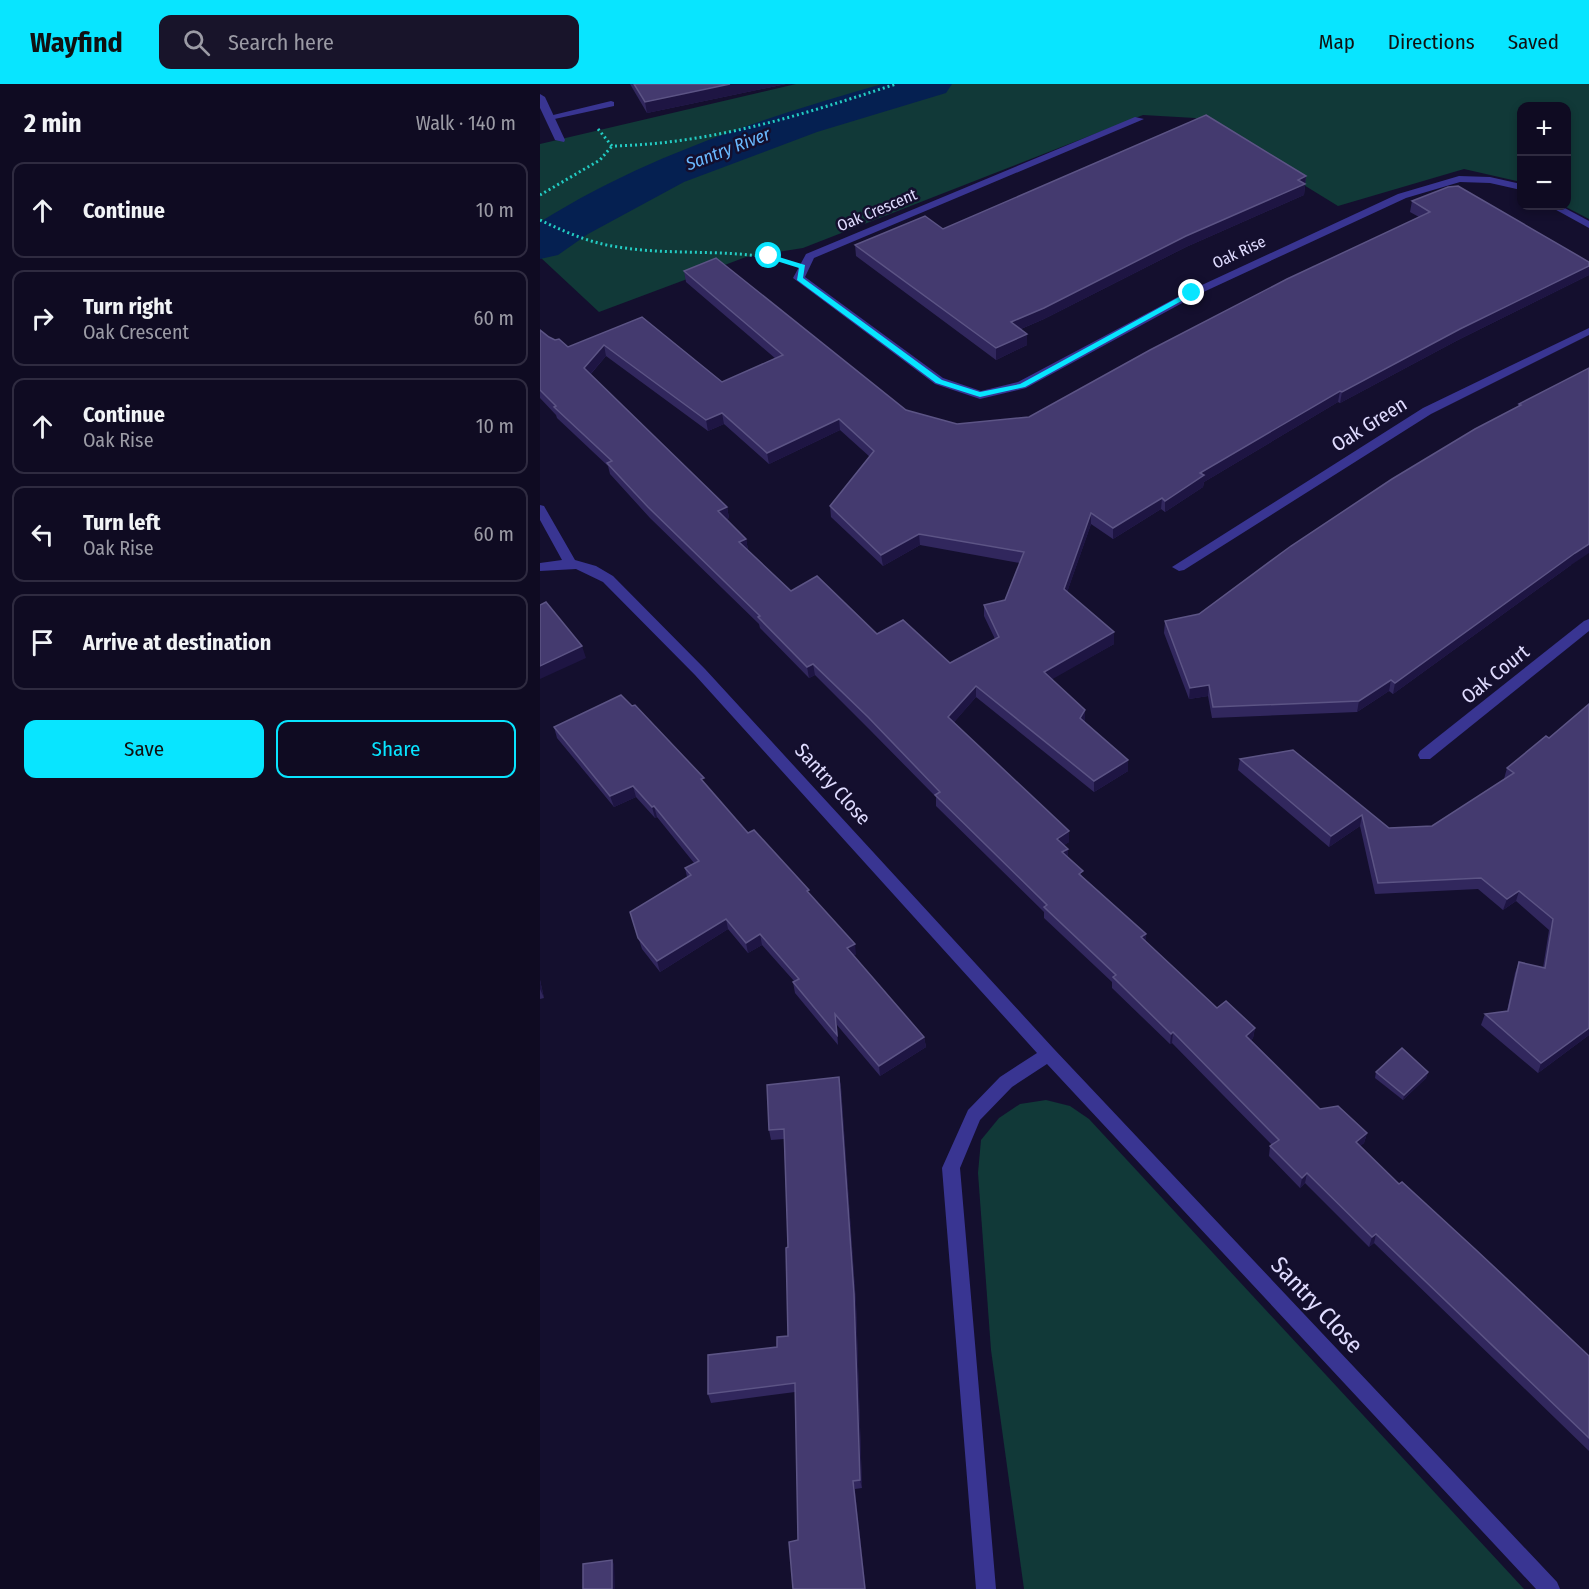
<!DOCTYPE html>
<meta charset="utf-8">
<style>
:root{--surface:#0f0b22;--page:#18142a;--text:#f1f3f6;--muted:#9b9ba5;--line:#2f2b40;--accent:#08e5ff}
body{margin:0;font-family:"Fira Sans Condensed",sans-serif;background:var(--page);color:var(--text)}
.controls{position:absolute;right:18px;top:18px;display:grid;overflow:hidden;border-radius:12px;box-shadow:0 3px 9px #0003}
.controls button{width:54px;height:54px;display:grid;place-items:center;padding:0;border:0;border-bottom:2px solid var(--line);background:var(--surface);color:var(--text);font:30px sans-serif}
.stop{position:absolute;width:18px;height:18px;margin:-14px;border:4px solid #08e5ff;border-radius:50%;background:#fff}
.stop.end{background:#08e5ff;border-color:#fff;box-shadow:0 2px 6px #0008}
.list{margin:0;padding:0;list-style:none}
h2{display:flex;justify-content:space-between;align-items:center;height:78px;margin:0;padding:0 24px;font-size:26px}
h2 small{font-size:20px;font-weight:400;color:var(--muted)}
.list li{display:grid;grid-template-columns:39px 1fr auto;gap:18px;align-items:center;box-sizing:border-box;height:96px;margin:0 12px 12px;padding:0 12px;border:2px solid var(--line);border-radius:12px}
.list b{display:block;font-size:22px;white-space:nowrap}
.list p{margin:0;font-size:20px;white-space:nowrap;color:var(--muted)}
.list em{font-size:20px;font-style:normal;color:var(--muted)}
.actions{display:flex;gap:12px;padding:18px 24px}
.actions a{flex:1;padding:14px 0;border:2px solid var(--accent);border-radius:12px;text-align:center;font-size:21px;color:var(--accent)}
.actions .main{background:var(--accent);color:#111}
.icon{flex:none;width:33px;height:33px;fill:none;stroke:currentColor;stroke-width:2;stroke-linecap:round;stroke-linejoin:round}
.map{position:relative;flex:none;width:1049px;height:1505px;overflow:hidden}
header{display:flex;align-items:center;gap:36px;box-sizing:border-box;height:84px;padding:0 30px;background:var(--accent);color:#111}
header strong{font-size:28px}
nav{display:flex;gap:33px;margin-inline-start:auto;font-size:21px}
.search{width:420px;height:54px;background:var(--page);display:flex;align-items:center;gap:15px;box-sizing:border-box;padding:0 21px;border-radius:12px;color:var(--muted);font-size:22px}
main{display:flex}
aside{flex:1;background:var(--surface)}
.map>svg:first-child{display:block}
.green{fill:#113938}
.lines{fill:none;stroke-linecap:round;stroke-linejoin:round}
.river{fill:#052051;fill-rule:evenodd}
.path{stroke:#23ccc3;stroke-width:3;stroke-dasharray:2 3;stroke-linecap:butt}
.lane{fill:#393592;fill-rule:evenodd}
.street{fill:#393592;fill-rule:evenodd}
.wall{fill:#31275d;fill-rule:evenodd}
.shaded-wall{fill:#1e1543}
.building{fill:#443a6f;stroke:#5c5485;stroke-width:1.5;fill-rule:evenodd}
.route{fill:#08e5ff}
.labels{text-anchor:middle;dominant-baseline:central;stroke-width:5;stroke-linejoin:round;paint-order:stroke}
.far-street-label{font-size:16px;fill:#e0dcff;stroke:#140f2e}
.far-water-label{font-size:18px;font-style:italic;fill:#6ab9ff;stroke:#140f2e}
.street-label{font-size:20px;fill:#e0dcff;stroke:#140f2e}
.near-street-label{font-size:24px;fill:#e0dcff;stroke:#140f2e}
</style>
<header>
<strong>Wayfind</strong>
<div class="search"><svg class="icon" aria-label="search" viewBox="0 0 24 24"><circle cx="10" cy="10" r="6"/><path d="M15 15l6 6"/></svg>Search here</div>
<nav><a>Map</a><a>Directions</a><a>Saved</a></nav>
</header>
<main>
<aside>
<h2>2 min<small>Walk · 140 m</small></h2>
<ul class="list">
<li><svg class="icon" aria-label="ahead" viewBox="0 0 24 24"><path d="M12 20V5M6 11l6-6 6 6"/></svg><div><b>Continue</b></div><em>10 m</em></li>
<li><svg class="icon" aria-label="right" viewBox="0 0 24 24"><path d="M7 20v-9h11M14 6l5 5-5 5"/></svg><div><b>Turn right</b><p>Oak Crescent</p></div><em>60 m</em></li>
<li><svg class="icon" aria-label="ahead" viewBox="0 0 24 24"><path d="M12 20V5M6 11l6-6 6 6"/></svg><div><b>Continue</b><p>Oak Rise</p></div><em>10 m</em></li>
<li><svg class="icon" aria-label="left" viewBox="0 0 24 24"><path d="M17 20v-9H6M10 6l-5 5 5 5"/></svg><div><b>Turn left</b><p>Oak Rise</p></div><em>60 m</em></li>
<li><svg class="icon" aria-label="arrive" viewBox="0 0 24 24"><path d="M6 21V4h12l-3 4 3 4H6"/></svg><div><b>Arrive at destination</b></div></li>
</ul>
<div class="actions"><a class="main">Save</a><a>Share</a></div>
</aside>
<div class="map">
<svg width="1049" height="1505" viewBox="0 0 1049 1505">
<rect width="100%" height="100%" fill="#140f2e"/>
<!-- green -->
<g class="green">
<polygon points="256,0 1049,0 1049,135 1024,122 1026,122 1026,22 981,22 981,98 924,85 798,122 655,34 603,31 263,164 206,173 59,228 0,173 0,60"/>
<polygon points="506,1016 530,1022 549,1035 984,1505 484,1505 451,1266 438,1089 441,1056 459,1034 480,1020"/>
</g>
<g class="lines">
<!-- river -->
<path class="river" d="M342,0h70l-6,9 -129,39 -133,50 -96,52 -30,21 -18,4v-37c105,-66 223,-104 342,-138z"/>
<!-- path -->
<g class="path">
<path d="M58,45l14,17c99,-2 190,-31 284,-62"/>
<polyline points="0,111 60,76 72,62"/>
<path d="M0,136c25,12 50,23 78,27 54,9 109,1 164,13"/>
</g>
<!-- lane -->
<polygon class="lane" points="71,17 74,18 74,22 10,36 5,33"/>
<!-- street -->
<g class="street">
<polygon points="0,10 5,13 25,56 24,58 15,56 0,24"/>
<polygon points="595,33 604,35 274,174 265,193 403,294 441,307 478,298 649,207 858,110 919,92 950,93 981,100 981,106 950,99 920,98 866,114 657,211 486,304 440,315 395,300 253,194 266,170"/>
<polygon points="1009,122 1021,122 1049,137 1049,144"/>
<polygon points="1049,244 1049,251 891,330 644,486 639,487 632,483 883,324"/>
<polygon points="0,421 4,422 35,476 56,482 73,492 165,585 514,965 1017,1498 1020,1505 996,1505 507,980 472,1003 440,1036 420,1084 456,1505 436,1505 402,1084 428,1026 460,993 497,969 155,591 63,498 36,485 0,487 0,479 22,476 0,436"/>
<polygon points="1049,535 1049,547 890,675 880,675 878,671 880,667 1044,537"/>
</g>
</g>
<!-- wall -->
<g class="wall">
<polygon points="90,0 246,0 107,29"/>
<polygon points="766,92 764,111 646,163 504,235 481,245 487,250 487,261 456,276 316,172 315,161 403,145"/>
<path d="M872,117l177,61v13l-131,65 -118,63 -2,-1 -134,80 -1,5 -38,25 -4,-3 -48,30 -22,-15 -24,68 47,52 -63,35 34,31v12l43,38v11l-34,21 -118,-95 -22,25 115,120 -5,3 4,12 15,20 63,57v8l71,66 38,20 -2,10 -2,2 69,69 47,24 -3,10 -4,3 39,38 190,172v95l-215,-208 -5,4 -64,-64 -5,5 -31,-32 1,-10 2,-1 -100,-102 -2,1 -58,-56v-6l-68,-64v-6l-108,-106v-9l-67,-68 -54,-54 -6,3 -49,-50 -1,-4 -109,-106 -40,-44 -2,-8 -51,-48 -1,-3 -16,-17v-68l9,7 19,10 74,-30 80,65 54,-23 -90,-77 -2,-11 222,139 51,14 72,-7 390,-200 -9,-5zM66,272l102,75 16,-7 45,40 71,-34 30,27 -40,49 1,11 52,49 37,-21 100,18 -15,37 -21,5v11l11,23 -45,24 -73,-29 -86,-43 -43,-41 -2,-11 -19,-20 2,-1 -2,-11 -137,-132z"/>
<polygon points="1049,284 1031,481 853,610 849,607 817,628 672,634 668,612 649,615 624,549 625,537 659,530 978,322 979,320"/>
<polygon points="1049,620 1049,951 998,989 941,941 945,930 967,927 975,889 979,878 1003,884 1009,846 976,817 963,826 938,805 835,810 820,742 789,763 698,686 700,675 849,744 892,742 964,695 967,684 1009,654"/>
<polygon points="14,643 165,700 208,749 270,810 316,870 313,872 384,953 386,963 340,992 297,941 298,961 255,909 253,898 254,897 222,861 208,869 188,845 120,888 102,865 90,828 147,793 145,784 154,779 117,733 115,734 96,713 74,723 17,654"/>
<polygon points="0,896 4,914 0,915"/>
<polygon points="836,988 888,988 886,994 863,1016 835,994"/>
<polygon points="299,993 301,1003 316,1220 322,1404 315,1405 258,1456 255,1308 171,1319 168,1310 237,1263 248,1252 248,1163 244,1055 231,1056 229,1046"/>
</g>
<!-- shaded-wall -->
<g class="shaded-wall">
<polygon points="190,0 246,0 107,29 105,18"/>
<polygon points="766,92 764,111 646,163 504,235 471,249 471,238"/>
<polygon points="1049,182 1049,191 918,256 800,319 802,308 920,245"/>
<polygon points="487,250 487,261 456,276 456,264"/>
<polygon points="64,261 66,272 46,295 44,284"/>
<polygon points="800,307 798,318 664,398 663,403 625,428 625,417 660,389"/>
<polygon points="182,329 184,340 168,347 166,336"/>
<polygon points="299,335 300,346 229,380 227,369"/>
<polygon points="622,414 621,425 573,455 573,444"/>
<polygon points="187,423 189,434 180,438 178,427"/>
<polygon points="551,429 551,440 524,517 524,505"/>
<polygon points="379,450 380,461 343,482 341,471"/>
<polygon points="206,455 208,466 201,469 199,458"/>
<polygon points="1049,460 1049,469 1031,481 853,610 855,599 1035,469"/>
<polygon points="574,548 574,560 504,600 504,588"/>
<polygon points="42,562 46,574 0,595 0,582"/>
<polygon points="273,580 275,591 269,594 267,583"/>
<polygon points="851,596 849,607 817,628 819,617"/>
<polygon points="669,601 668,612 649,615 650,604"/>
<polygon points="436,602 436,613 409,644 408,633"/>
<polygon points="545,626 545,637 540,645 540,634"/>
<polygon points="588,676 588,687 554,708 554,697"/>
<polygon points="93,702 96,713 74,723 70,712"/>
<polygon points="114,722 117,733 115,734 112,723"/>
<polygon points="822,731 820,742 789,763 791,752"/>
<polygon points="529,747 529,758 517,766 517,755"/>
<polygon points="528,765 528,775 522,768"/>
<polygon points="979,807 976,817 963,826 967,815"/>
<polygon points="186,835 188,845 120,888 117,877"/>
<polygon points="220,850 222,861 208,869 206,859"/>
<polygon points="606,850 606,860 601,853"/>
<polygon points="315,860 316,870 308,875 307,864"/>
<polygon points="0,896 4,914 0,905"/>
<polygon points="295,930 297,941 298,961 297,951"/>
<polygon points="715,944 713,954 704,962 706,952"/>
<polygon points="1049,944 1049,951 998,989 1001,979"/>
<polygon points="633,948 632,959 630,960 631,950"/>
<polygon points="384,953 386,963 340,992 339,982"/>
<polygon points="888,988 886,994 863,1016 864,1011"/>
<polygon points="299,993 301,1003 316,1220 322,1404 320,1396"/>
<polygon points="827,1049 824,1059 813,1068 816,1058"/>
<polygon points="767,1089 765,1099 760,1104 762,1094"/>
<polygon points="836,1150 834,1159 829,1163 832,1153"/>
<polygon points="313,1397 315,1405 326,1505 325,1505"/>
<polygon points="72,1476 74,1480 75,1505 72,1505"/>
</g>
<!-- building -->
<g class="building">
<polygon points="94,0 190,0 105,18"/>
<polygon points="666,31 766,92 758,96 765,100 646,152 504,224 471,238 487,250 456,264 315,161 385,132 403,145"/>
<path d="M918,102l131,76v4l-129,63 -118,63 -2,-1 -140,82 4,2 -39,26 -3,-3 -49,30 -22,-15 -27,76 50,43 -70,40 41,38 -5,8 48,42 -34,21 -118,-95 -28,31 121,114 -12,8 11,10 -6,3 21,19 -4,3 67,60 -5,3 76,71 9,-7 29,27 -9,8 74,73 18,-3 29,27 -11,9 43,42 3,-2 73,67 114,107v82l-213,-204 -4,3 -65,-64 -5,5 -32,-32 9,-6 -106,-108 -2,2 -58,-57 3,-2 -72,-68 3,-2 -112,-110 5,-3 -72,-75 -55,-53 -6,3 -49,-50 2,-1 -112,-109 -41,-44 5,-2 -58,-54 2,-1 -16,-16v-60l9,7 6,3 4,-1 9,8 74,-30 80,65 61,-27 -99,-84 32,-13 190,152 51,14 72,-7 121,-67 137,-71 143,-67 -18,-11 36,-14zM64,261l102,75 16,-7 45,40 72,-34 35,32 -44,55 51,49 38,-21 105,18 -19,48 -21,5 15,32 -49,26 -47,-43 -26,14 -60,-58 -26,15 -52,-49 7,-3 -28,-28 9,-4 -143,-139z"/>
<polygon points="1049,284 1049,460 1035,469 855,599 851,596 819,617 673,623 669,601 650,604 625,537 659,530 751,462 852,395 935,345 981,321 979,320"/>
<polygon points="6,518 42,562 0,582 0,521"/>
<polygon points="81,611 92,622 95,621 164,694 161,695 208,749 214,746 269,806 267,807 315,860 307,864 384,953 339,982 295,930 297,951 253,898 259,895 220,850 206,859 186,835 117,877 98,854 90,828 151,791 145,784 159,777 114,722 112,723 93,702 70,712 14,643"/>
<polygon points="1049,620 1049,944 1001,979 945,930 968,927 979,878 1005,884 1013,835 979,807 967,815 941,794 838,799 822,731 791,752 700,675 753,666 849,744 892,742 974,689 967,684 1006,652 1009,654"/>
<polygon points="862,964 888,988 864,1011 836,988"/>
<polygon points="299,993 314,1210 320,1396 313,1397 325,1505 253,1505 249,1458 258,1456 255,1299 168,1310 168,1271 237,1263 237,1253 248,1252 246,1164 248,1163 244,1045 229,1046 227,1001"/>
<polygon points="72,1476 72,1505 43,1505 43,1480"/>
</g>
<!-- route -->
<polygon class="route" points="229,170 265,181 263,194 402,296 440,308 480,300 650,207 656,209 485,303 440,313 396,299 257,196 259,184 227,174"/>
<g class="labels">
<!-- far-street labels -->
<g class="far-street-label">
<text transform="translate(337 126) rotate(-23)">Oak Crescent</text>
<text transform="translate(699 168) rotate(-25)">Oak Rise</text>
</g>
<!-- far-water labels -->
<g class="far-water-label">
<text transform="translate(188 65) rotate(-21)">Santry River</text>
</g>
<!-- street labels -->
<g class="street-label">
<text transform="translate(829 340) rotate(-32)">Oak Green</text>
<text transform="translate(955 590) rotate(-39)">Oak Court</text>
<text transform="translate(293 700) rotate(48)">Santry Close</text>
</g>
<!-- near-street labels -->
<g class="near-street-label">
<text transform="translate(777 1221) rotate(47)">Santry Close</text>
</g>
</g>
</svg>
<div class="controls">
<button>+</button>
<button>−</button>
</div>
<div class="stop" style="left:229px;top:172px"></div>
<div class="stop end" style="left:652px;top:209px"></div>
</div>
</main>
